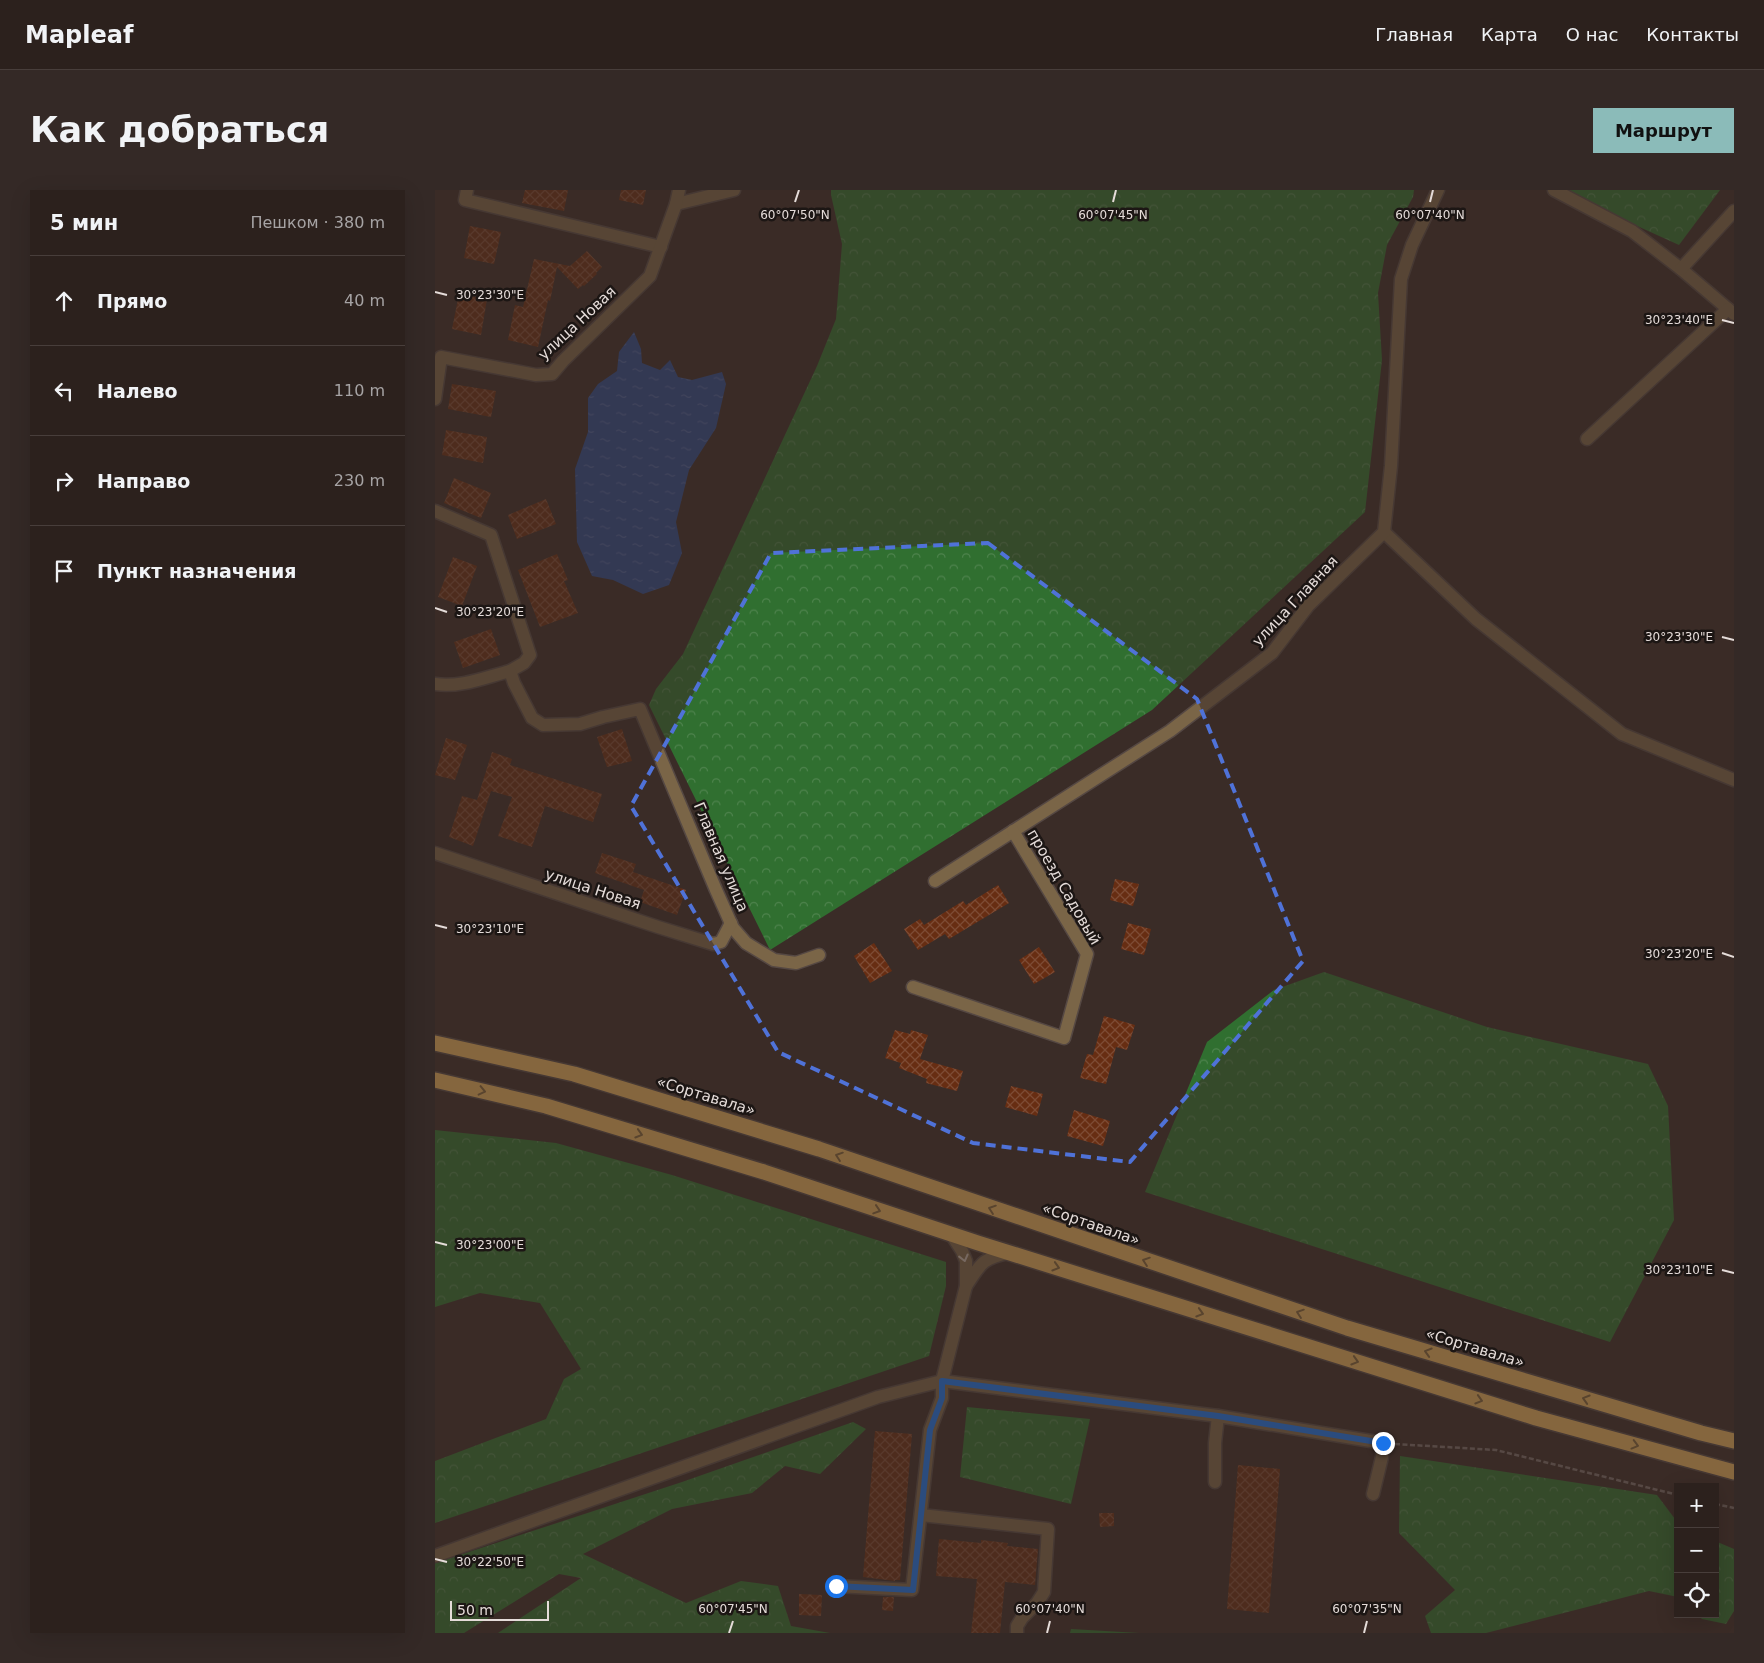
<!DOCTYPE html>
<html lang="ru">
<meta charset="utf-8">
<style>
:root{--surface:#2c211d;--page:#342926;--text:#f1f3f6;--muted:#a6a3a4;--line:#483e3b;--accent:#8bbbb9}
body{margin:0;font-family:"DejaVu Sans",sans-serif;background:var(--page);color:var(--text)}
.controls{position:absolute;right:15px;bottom:15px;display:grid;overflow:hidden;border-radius:0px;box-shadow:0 5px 20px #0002}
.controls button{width:45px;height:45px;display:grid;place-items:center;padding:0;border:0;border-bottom:1px solid var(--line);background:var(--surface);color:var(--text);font:25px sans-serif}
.scale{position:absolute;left:15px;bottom:12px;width:99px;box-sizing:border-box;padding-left:5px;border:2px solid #e5dcd9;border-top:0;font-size:14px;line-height:18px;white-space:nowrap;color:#e5dcd9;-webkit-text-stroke:4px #1c1614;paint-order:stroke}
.stop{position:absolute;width:15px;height:15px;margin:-11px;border:4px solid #1a73e8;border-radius:50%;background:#fff}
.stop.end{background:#1a73e8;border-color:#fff;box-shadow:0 1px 5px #0008}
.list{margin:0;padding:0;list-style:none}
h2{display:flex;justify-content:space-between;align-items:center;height:65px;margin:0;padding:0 20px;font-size:21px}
h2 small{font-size:16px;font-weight:400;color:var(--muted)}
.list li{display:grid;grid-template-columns:32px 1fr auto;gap:15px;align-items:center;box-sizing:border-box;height:90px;padding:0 20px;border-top:1px solid var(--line)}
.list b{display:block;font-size:19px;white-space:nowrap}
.list em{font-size:16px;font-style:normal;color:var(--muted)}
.icon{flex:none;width:28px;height:28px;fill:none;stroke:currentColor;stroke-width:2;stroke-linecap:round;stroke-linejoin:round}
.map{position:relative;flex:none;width:1299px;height:1443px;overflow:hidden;border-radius:0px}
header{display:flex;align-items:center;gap:30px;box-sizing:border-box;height:70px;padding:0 25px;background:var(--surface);border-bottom:1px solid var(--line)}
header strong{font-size:24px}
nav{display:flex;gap:28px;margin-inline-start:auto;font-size:18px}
.intro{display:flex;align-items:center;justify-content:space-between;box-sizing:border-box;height:120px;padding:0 30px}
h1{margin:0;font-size:35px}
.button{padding:12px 22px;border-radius:0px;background:var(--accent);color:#111;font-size:18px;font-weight:700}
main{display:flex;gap:30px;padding:0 30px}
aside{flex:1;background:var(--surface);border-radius:0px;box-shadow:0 5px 20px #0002}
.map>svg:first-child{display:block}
.forest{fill:url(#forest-crowns)}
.water{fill:url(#water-ripples)}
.building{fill:url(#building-cross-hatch)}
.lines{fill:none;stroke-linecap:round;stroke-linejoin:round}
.minor-casing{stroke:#554843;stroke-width:15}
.highway-casing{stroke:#554843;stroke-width:18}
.path{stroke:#786c68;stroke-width:2.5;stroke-dasharray:5 2.5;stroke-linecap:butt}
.minor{stroke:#7a6547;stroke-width:12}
.highway{stroke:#e0ad5c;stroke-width:15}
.oneway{stroke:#7e6238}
.oneway2{stroke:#c0b2a6}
.route{stroke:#1a73e8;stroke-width:6}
.marked{fill:none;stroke:#4f72d8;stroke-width:4;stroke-dasharray:10 6;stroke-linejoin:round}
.ticks{fill:none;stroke:#e5dcd9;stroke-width:2}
.labels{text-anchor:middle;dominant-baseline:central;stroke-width:5;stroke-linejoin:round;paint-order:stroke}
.street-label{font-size:15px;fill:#e5dcd9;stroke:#1c1614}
.ticks-label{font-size:12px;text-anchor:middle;fill:#e5dcd9;stroke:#1c1614;stroke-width:5;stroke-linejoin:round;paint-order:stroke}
</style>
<header>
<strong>Mapleaf</strong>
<nav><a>Главная</a><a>Карта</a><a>О нас</a><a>Контакты</a></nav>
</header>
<div class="intro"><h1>Как добраться</h1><a class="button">Маршрут</a></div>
<main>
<aside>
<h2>5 мин<small>Пешком · 380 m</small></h2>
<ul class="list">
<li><svg class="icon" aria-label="ahead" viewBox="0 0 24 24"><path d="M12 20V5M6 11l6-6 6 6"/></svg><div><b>Прямо</b></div><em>40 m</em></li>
<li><svg class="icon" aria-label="left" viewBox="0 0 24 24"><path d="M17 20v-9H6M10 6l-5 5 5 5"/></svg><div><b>Налево</b></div><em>110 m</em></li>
<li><svg class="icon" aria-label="right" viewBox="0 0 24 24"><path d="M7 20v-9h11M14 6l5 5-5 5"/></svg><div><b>Направо</b></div><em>230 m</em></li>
<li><svg class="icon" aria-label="arrive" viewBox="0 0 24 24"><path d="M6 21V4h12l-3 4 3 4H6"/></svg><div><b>Пункт назначения</b></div></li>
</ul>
</aside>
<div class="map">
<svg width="1299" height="1443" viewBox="0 0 1299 1443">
<defs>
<pattern id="forest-crowns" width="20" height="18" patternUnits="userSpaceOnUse" patternTransform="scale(1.25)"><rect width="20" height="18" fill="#306f30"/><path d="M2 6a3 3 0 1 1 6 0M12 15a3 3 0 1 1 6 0" fill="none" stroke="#4e834d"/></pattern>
<pattern id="water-ripples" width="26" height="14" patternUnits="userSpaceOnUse" patternTransform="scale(1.25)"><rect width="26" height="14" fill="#2b498b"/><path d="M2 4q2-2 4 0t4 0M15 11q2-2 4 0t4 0" fill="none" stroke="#4a639b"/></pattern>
<pattern id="building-cross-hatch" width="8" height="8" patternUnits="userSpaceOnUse" patternTransform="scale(1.25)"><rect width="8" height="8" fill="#672d12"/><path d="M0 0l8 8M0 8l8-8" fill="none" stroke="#7d4b34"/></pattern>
</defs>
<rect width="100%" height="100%" fill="#3a2c27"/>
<!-- forest -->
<g class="forest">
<polygon points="396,0 979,0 978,7 952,55 943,103 947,170 930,322 717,520 335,760 214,515 221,499 248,464 382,176 401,129 407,54 396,5"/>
<polygon points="1130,0 1285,0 1244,55 1145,10"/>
<polygon points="889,782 1052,837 1213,874 1233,916 1239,1030 1175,1152 710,1002 772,852 839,800"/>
<polygon points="0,940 121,953 237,985 511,1072 511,1096 494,1166 0,1333 0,1271 111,1229 129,1189 146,1179 105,1113 45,1103 0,1117"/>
<polygon points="532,1217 655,1229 636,1314 525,1287"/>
<polygon points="418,1232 431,1239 385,1284 350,1276 317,1303 237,1319 148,1364 251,1413 306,1391 343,1396 356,1436 395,1443 63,1443 146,1388 124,1384 29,1443 0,1443 0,1373 247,1292"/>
<polygon points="965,1266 1222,1305 1243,1333 1243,1407 1214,1401 1051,1443 996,1443 990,1426 1020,1400 964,1343"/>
<polygon points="1280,1351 1299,1359 1299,1421 1291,1434 1267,1429 1262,1424 1280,1424"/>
<polygon points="636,1439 704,1443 635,1443"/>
</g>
<!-- water -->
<polygon class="water" points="199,142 206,159 207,173 225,180 235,170 243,187 257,190 287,182 291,194 281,238 254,280 241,332 247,363 234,395 208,404 178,390 157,386 142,352 140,279 153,242 153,208 163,194 182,181 184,162"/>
<!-- building -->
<g class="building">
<polygon points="90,0 133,0 129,21 87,13"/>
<polygon points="186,0 211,0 208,15 184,10"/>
<polygon points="35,36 66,42 59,74 29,68"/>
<polygon points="152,61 167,77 161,83 162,84 149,96 148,95 143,99 122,77 115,111 113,110 103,157 73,150 80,115 88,117 99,69 135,76"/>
<polygon points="24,104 52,109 46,145 17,139"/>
<polygon points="17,194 61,201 56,227 13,219"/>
<polygon points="11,240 52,247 48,273 7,265"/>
<polygon points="19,288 56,303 46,328 9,313"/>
<polygon points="111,309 121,334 82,349 73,325"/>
<polygon points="122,364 133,390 129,391 143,423 105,437 83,380"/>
<polygon points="18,367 42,376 27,416 3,407"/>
<polygon points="56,439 65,465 28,478 19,452"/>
<polygon points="187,539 197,571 172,577 162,547"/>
<polygon points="11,548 32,555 20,590 0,585"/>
<polygon points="57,562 77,569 75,575 167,604 158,632 110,616 97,657 63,646 77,607 56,601 38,656 14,647 27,606 42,610"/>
<polygon points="167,663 201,674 198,682 251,700 242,725 205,712 209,700 160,683"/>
<polygon points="680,689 704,694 698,716 675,710"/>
<polygon points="563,695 574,713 514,749 510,744 483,760 469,739 485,729 489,735 528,711 531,715"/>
<polygon points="693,733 716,739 709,765 686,759"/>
<polygon points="439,753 457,781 435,793 419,766"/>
<polygon points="604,757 620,782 599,794 584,770"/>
<polygon points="669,826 700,835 692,860 681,857 671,894 645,888 652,864 658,865"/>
<polygon points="460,840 475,844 476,840 493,845 485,869 528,881 522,901 491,893 492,889 464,878 466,873 450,868"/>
<polygon points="576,896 608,904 602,926 570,917"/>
<polygon points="639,920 675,931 668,956 632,946"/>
<polygon points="440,1241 477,1244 465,1390 460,1390 460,1391 428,1387"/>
<polygon points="803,1275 845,1279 834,1423 792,1419"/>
<polygon points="664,1323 679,1323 679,1336 665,1337"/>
<polygon points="504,1349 546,1353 546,1350 573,1353 572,1356 603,1359 600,1395 570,1392 565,1443 536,1443 542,1389 501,1386"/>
<polygon points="364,1404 387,1405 386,1426 364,1425"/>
<polygon points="448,1407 459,1407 458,1421 447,1420"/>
</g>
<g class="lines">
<!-- minor casing -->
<g class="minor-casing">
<g id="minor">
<polyline points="32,0 30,10 226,57"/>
<polyline points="1119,0 1197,41 1246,79 1299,124"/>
<polyline points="241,14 299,0"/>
<polyline points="1246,79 1299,21"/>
<polyline points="0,209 6,167 101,185 117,184 128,171 215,86 241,14 244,0"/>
<polyline points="1152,249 1293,119"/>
<polyline points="0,321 56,345 95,465 89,473 75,481"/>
<polyline points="949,342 1041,429 1187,544 1299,590"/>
<path d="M0,494c25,4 51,-7 75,-13l4,12 18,35 11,7 37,-1 23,-7 37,-8 76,181 17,38 13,15 28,17 22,3 23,-8"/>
<polyline points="0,663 223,737 278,754 286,752 296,733"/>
<polyline points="500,691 735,541 837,463 873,416 949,342 956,276 966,89 977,55 1003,0"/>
<polyline points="478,797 629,848 652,764 578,641"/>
<path d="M531,1096c15,-22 15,-27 42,-33"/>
<polyline points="780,1292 780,1253 783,1226"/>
<polyline points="486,1325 613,1339 609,1402 602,1413 587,1428 582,1436 582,1443"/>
<polyline points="0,1366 443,1207 507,1191 783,1226 948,1253 947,1267 938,1304"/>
<polyline points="401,1396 477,1400 495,1240 507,1208 507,1191 531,1096 531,1071 527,1061 516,1044"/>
</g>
</g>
<!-- highway casing -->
<g class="highway-casing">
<g id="highway">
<polyline points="0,853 139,884 384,959 912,1138 1266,1243 1299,1251"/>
<polyline points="0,890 111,916 329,982 543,1053 1101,1228 1299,1282"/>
</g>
</g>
<!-- path -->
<g class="path">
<polyline points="960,1254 1061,1260 1243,1305"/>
<polyline points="1280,1314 1299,1318"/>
</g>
<!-- minor -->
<use href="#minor" class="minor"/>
<!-- highway -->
<use href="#highway" class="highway"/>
</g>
<!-- one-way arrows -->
<defs><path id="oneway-chevron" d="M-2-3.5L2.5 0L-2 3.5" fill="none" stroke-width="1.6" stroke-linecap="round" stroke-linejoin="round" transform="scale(1.25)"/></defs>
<g class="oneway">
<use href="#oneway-chevron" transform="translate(47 901) rotate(13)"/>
<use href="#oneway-chevron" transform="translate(204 944) rotate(17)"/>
<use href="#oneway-chevron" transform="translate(404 966) rotate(-161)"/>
<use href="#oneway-chevron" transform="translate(557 1019) rotate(-161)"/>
<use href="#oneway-chevron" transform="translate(442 1020) rotate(18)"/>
<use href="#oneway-chevron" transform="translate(711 1071) rotate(-161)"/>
<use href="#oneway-chevron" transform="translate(621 1077) rotate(17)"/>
<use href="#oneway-chevron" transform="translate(765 1123) rotate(17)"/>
<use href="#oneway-chevron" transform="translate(865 1123) rotate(-161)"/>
<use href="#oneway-chevron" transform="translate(993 1162) rotate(-163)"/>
<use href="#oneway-chevron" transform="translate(920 1171) rotate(17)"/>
<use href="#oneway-chevron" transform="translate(1151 1209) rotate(-163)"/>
<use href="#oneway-chevron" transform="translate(1044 1210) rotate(17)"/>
<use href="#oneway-chevron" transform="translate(1200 1255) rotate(15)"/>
</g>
<use class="oneway2" href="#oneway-chevron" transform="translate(529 1068) rotate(76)"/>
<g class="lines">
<!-- route -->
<polyline class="route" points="401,1396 478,1400 495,1240 507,1208 507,1191 783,1226 948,1253"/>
</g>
<!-- marked area -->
<path d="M0 0H1299V1443H0ZM553,353l209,156 106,262 -173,201 -157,-19 -195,-91 -147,-246 140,-253z" fill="#3a2c27" fill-opacity=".55" fill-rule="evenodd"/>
<path class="marked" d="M553,353l209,156 106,262 -173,201 -157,-19 -195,-91 -147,-246 140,-253z"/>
<!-- ticks -->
<path class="ticks" d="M360,12l4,-12M678,12l3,-12M995,12l3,-12M0,102l12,3M1287,130l12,3M0,418l12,4M1287,447l12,3M0,735l12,3M1287,763l12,4M0,1052l12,3M1287,1080l12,3M0,1369l12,3M294,1443l4,-12M612,1443l3,-12M929,1443l3,-12"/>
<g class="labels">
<!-- street labels -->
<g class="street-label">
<text transform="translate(142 133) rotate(-43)">улица Новая</text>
<text transform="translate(860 411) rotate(-47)">улица Главная</text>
<text transform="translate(286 667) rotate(67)">Главная улица</text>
<text transform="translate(629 697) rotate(60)">проезд Садовый</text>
<text transform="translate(158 699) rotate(18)">улица Новая</text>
<text transform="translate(271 906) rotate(17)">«Сортавала»</text>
<text transform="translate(656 1034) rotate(19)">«Сортавала»</text>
<text transform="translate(1040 1158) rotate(17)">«Сортавала»</text>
</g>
</g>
<g class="ticks-label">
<text x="360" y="29">60°07'50"N</text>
<text x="678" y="29">60°07'45"N</text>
<text x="995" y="29">60°07'40"N</text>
<text x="55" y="109">30°23'30"E</text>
<text x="1244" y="134">30°23'40"E</text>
<text x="55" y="426">30°23'20"E</text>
<text x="1244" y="451">30°23'30"E</text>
<text x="55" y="743">30°23'10"E</text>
<text x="1244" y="768">30°23'20"E</text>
<text x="55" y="1059">30°23'00"E</text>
<text x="1244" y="1084">30°23'10"E</text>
<text x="55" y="1376">30°22'50"E</text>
<text x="298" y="1423">60°07'45"N</text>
<text x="615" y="1423">60°07'40"N</text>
<text x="932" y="1423">60°07'35"N</text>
</g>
</svg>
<div class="controls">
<button>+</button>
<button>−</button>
<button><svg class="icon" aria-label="locate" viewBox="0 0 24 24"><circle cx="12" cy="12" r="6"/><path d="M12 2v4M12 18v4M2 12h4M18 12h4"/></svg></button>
</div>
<div class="scale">50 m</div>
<div class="stop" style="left:401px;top:1396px"></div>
<div class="stop end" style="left:948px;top:1253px"></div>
</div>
</main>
